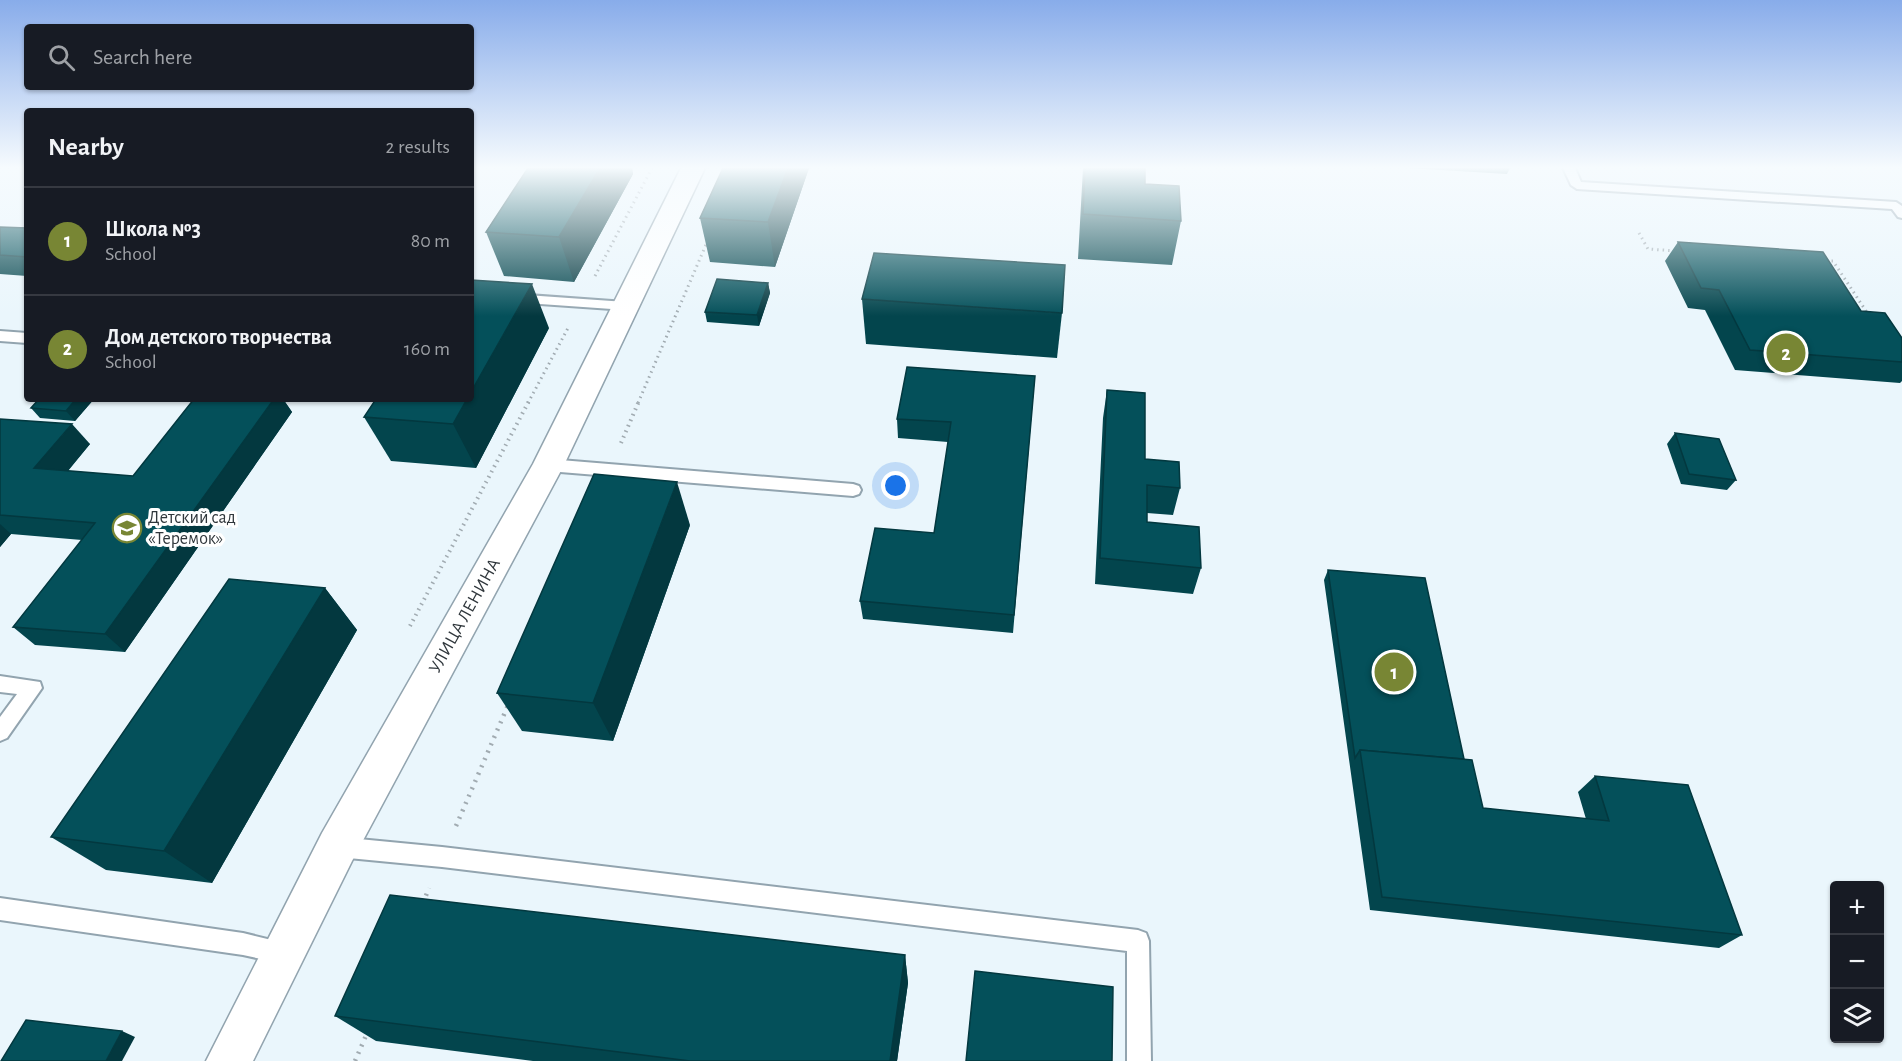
<!DOCTYPE html>
<meta charset="utf-8">
<style>
:root{--surface:#171b24;--page:#242831;--text:#f1f3f6;--muted:#9ea1a6;--line:#363941;--accent:#788634}
body{margin:0;font-family:"Alegreya Sans",sans-serif;background:var(--page);color:var(--text)}
.controls{position:absolute;right:18px;bottom:18px;display:grid;overflow:hidden;border-radius:6px;box-shadow:0 2px 4px #0004}
.controls button{width:54px;height:54px;display:grid;place-items:center;padding:0;border:0;border-bottom:2px solid var(--line);background:var(--surface);color:var(--text);font:30px sans-serif}
.you{position:absolute;left:896px;top:486px;width:21px;height:21px;margin:-15px;border:4px solid #fff;border-radius:50%;background:#1a73e8;box-shadow:0 0 0 9px #1a73e833}
.badge{display:grid;place-items:center;width:39px;height:39px;border-radius:50%;background:var(--accent);color:#fff;font-size:20px;font-weight:700}
.pin{position:absolute;translate:-50% -50%;border:3px solid #fff;box-shadow:0 2px 6px #0006}
.list{margin:0;padding:0;list-style:none}
h2{display:flex;justify-content:space-between;align-items:center;height:78px;margin:0;padding:0 24px;font-size:26px}
h2 small{font-size:20px;font-weight:400;color:var(--muted)}
.list li{display:grid;grid-template-columns:39px 1fr auto;gap:18px;align-items:center;box-sizing:border-box;height:108px;padding:0 24px;border-top:2px solid var(--line)}
.list b{display:block;font-size:22px;white-space:nowrap}
.list p{margin:0;font-size:20px;white-space:nowrap;color:var(--muted)}
.list em{font-size:20px;font-style:normal;color:var(--muted)}
.icon{flex:none;width:33px;height:33px;fill:none;stroke:currentColor;stroke-width:2;stroke-linecap:round;stroke-linejoin:round}
.map{position:relative;flex:none;width:1902px;height:1061px;overflow:hidden}
.search{position:absolute;background:var(--surface);box-shadow:0 2px 4px #0004;left:24px;top:24px;width:450px;height:66px;display:flex;align-items:center;gap:15px;box-sizing:border-box;padding:0 21px;border-radius:6px;color:var(--muted);font-size:22px}
.panel{position:absolute;background:var(--surface);box-shadow:0 2px 4px #0004;left:24px;top:108px;width:450px;height:294px;border-radius:6px}
.map>svg:first-child{display:block}
.lines{fill:none;stroke-linecap:round;stroke-linejoin:round}
.service-casing{stroke:#92a4af;stroke-width:4}
.tertiary-casing{stroke:#92a4af;stroke-width:3}
.path-far2{stroke:#a1abb1;stroke-width:3;stroke-dasharray:1.5 4;stroke-linecap:butt}
.path-far1{stroke:#a1abb1;stroke-width:4;stroke-dasharray:1.5 4.5;stroke-linecap:butt}
.path{stroke:#a1abb1;stroke-width:4.5;stroke-dasharray:2 6;stroke-linecap:butt}
.service{fill:#fff;fill-rule:evenodd}
.tertiary{fill:#fff;fill-rule:evenodd}
.wall{fill:#03454d}
.shaded-wall{fill:#03383f}
.building{fill:#04505a;stroke:#03383f;stroke-width:1.5}
.labels{text-anchor:middle;dominant-baseline:central;stroke-width:6;stroke-linejoin:round;paint-order:stroke}
.poi-label{font-size:18px;fill:#30373c;stroke:#fff;text-anchor:start}
.street-label{font-size:18px;fill:#30373c;stroke:#fff}
</style>
<div class="map">
<svg width="1902" height="1061" viewBox="0 0 1902 1061">
<rect width="100%" height="100%" fill="#eaf6fc"/>
<g class="lines">
<!-- service casing -->
<g class="service-casing">
<g id="service">
<polygon points="1563,168 1575,168 1581,182 1896,202 1902,206 1902,218 1898,217 1892,209 1577,189 1571,185"/>
<polygon points="471,291 626,302 633,306 626,310 471,299"/>
<polygon points="0,331 27,333 27,343 0,341"/>
<polygon points="548,459 853,484 859,486 861,490 859,494 853,496 548,471 542,469 540,465 542,461"/>
<polygon points="0,676 40,682 42,688 7,738 0,741 0,717 17,694 0,692"/>
<polygon points="338,837 442,847 1138,930 1146,933 1149,941 1151,1061 1127,1061 1127,951 442,867 338,857 331,854 328,847 331,840"/>
<polygon points="0,898 243,933 292,945 295,953 292,961 284,964 243,955 0,920"/>
</g>
</g>
<!-- tertiary casing -->
<g class="tertiary-casing">
<polygon id="tertiary" points="681,168 705,168 564,465 352,861 253,1061 206,1061 322,833 533,464"/>
</g>
<!-- path-far2 -->
<g class="path-far2">
<polyline points="1639,233 1648,249 1677,251"/>
<polyline points="1826,261 1833,261 1868,314"/>
<polyline points="595,276 652,168"/>
<polyline points="528,403 568,328"/>
<polyline points="638,403 708,240"/>
</g>
<!-- path-far1 -->
<g class="path-far1">
<polyline points="621,443 639,401"/>
<polyline points="410,626 529,401"/>
</g>
<!-- path -->
<g class="path">
<polyline points="456,826 509,703"/>
<polyline points="423,903 429,888"/>
<polyline points="355,1061 368,1031"/>
</g>
<!-- service -->
<use href="#service" class="service"/>
<!-- tertiary -->
<use href="#tertiary" class="tertiary"/>
</g>
<!-- wall -->
<g class="wall">
<polygon points="528,168 632,168 633,174 574,282 504,276 486,232"/>
<polygon points="723,168 809,168 775,267 710,262 700,218"/>
<polygon points="1083,168 1145,168 1145,184 1181,221 1172,265 1078,259"/>
<polygon points="1408,168 1510,168 1507,174"/>
<polygon points="0,227 27,228 27,276 0,274"/>
<polygon points="1678,242 1861,311 1902,338 1902,381 1900,383 1735,370 1705,310 1688,308 1665,261"/>
<polygon points="768,283 770,293 759,326 707,322 705,312"/>
<polygon points="862,299 1062,313 1057,358 866,344"/>
<polygon points="549,328 476,468 391,461 364,417"/>
<polygon points="1035,376 1013,633 863,619 860,601 934,533 948,442 898,438 897,419"/>
<polygon points="1107,390 1145,459 1180,488 1173,515 1147,513 1147,522 1201,568 1193,594 1095,584 1103,418"/>
<polygon points="94,399 75,421 40,418 31,408"/>
<polygon points="194,399 283,399 292,412 125,652 35,645 13,627 82,540 11,534 0,547 0,419 90,444 68,471 133,476"/>
<polygon points="1675,433 1736,480 1727,490 1681,484 1667,444"/>
<polygon points="690,525 613,741 522,731 497,693"/>
<polygon points="1328,570 1464,759 1483,808 1586,819 1578,792 1595,776 1742,935 1719,948 1370,910 1324,580"/>
<polygon points="325,588 357,630 212,883 106,870 51,837"/>
<polygon points="905,955 908,983 897,1061 533,1061 376,1041 335,1016"/>
</g>
<!-- shaded-wall -->
<g class="shaded-wall">
<polygon points="600,168 632,168 633,174 574,282 559,237"/>
<polygon points="788,168 809,168 775,267 768,222"/>
<polygon points="768,283 770,293 759,326 757,315"/>
<polygon points="532,284 549,328 476,468 453,424 467,399 471,399 471,392"/>
<polygon points="76,399 94,399 75,421 66,411"/>
<polygon points="274,399 283,399 292,412 125,652 105,634"/>
<polygon points="72,424 90,444 54,487 34,468"/>
<polygon points="677,482 690,525 613,741 593,703"/>
<polygon points="0,524 11,534 0,547"/>
<polygon points="325,588 357,630 212,883 164,851"/>
<polygon points="905,955 908,983 897,1061 890,1061"/>
<polygon points="122,1031 135,1037 122,1061 106,1061"/>
</g>
<!-- building -->
<g class="building">
<polygon points="528,168 600,168 559,237 486,232"/>
<polygon points="723,168 788,168 768,222 700,218"/>
<polygon points="1085,168 1145,168 1145,184 1179,186 1181,221 1083,214"/>
<polygon points="0,227 27,228 27,257 0,255"/>
<polygon points="1678,242 1823,252 1861,311 1885,313 1902,338 1902,362 1750,350 1719,290 1701,288"/>
<polygon points="874,253 1065,265 1062,313 862,299"/>
<polygon points="717,279 768,283 757,315 705,312"/>
<polygon points="471,280 532,284 471,392"/>
<polygon points="907,367 1035,376 1014,615 860,601 875,528 934,533 951,422 897,419"/>
<polygon points="1107,390 1145,393 1145,459 1179,462 1180,488 1147,485 1147,522 1199,527 1201,568 1100,558"/>
<polygon points="39,399 76,399 66,411 31,408"/>
<polygon points="194,399 274,399 105,634 13,627 95,523 0,515 0,419 72,424 34,468 133,476"/>
<polygon points="376,399 467,399 453,424 364,417"/>
<polygon points="1675,433 1719,439 1736,480 1689,474"/>
<polygon points="594,474 677,482 593,703 497,693"/>
<polygon points="1328,570 1425,578 1464,759 1360,750 1355,758"/>
<polygon points="229,579 325,588 164,851 51,837"/>
<polygon points="1360,750 1472,760 1483,808 1609,821 1595,776 1688,785 1742,935 1382,897"/>
<polygon points="390,895 905,955 890,1061 690,1061 335,1016"/>
<polygon points="975,971 1113,987 1112,1061 966,1061"/>
<polygon points="26,1020 122,1031 106,1061 1,1061"/>
</g>
<!-- sky -->
<linearGradient id="sky" x2="0" y2="1"><stop stop-color="#88acea"/><stop offset="0.53" stop-color="#f6fbfe"/><stop offset="1" stop-color="#f6fbfe" stop-opacity="0"/></linearGradient>
<rect width="1902" height="316" fill="url(#sky)"/>
<!-- icons -->
<defs>
<g id="school-ring" transform="scale(1.5)"><circle r="9.5" fill="#fff" stroke="#788634" stroke-width="1.5"/><path d="M0-5L7-2L0 1L-7-2ZM-4 1L0 2.5L4 1V4Q0 6-4 4Z" fill="#788634"/></g>
</defs>
<g fill-rule="evenodd">
<use href="#school-ring" x="127" y="528"/>
</g>
<g class="labels">
<!-- poi labels -->
<g class="poi-label">
<text x="148" y="518">Детский сад<tspan x="148" dy="21">«Теремок»</tspan></text>
</g>
<!-- street labels -->
<g class="street-label">
<text transform="translate(465 616) rotate(-61)">УЛИЦА ЛЕНИНА</text>
</g>
</g>
</svg>
<div class="controls">
<button>+</button>
<button>−</button>
<button><svg class="icon" aria-label="layers" viewBox="0 0 24 24"><path d="M12 4l9 5-9 5-9-5zM3 14l9 5 9-5"/></svg></button>
</div>
<div class="you"></div>
<div class="pin badge" style="left:1394px;top:672px">1</div>
<div class="pin badge" style="left:1786px;top:353px">2</div>
<div class="search"><svg class="icon" aria-label="search" viewBox="0 0 24 24"><circle cx="10" cy="10" r="6"/><path d="M15 15l6 6"/></svg>Search here</div>
<section class="panel">
<h2>Nearby<small>2 results</small></h2>
<ul class="list">
<li><span class="badge">1</span><div><b>Школа №3</b><p>School</p></div><em>80 m</em></li>
<li><span class="badge">2</span><div><b>Дом детского творчества</b><p>School</p></div><em>160 m</em></li>
</ul>
</section>
</div>
